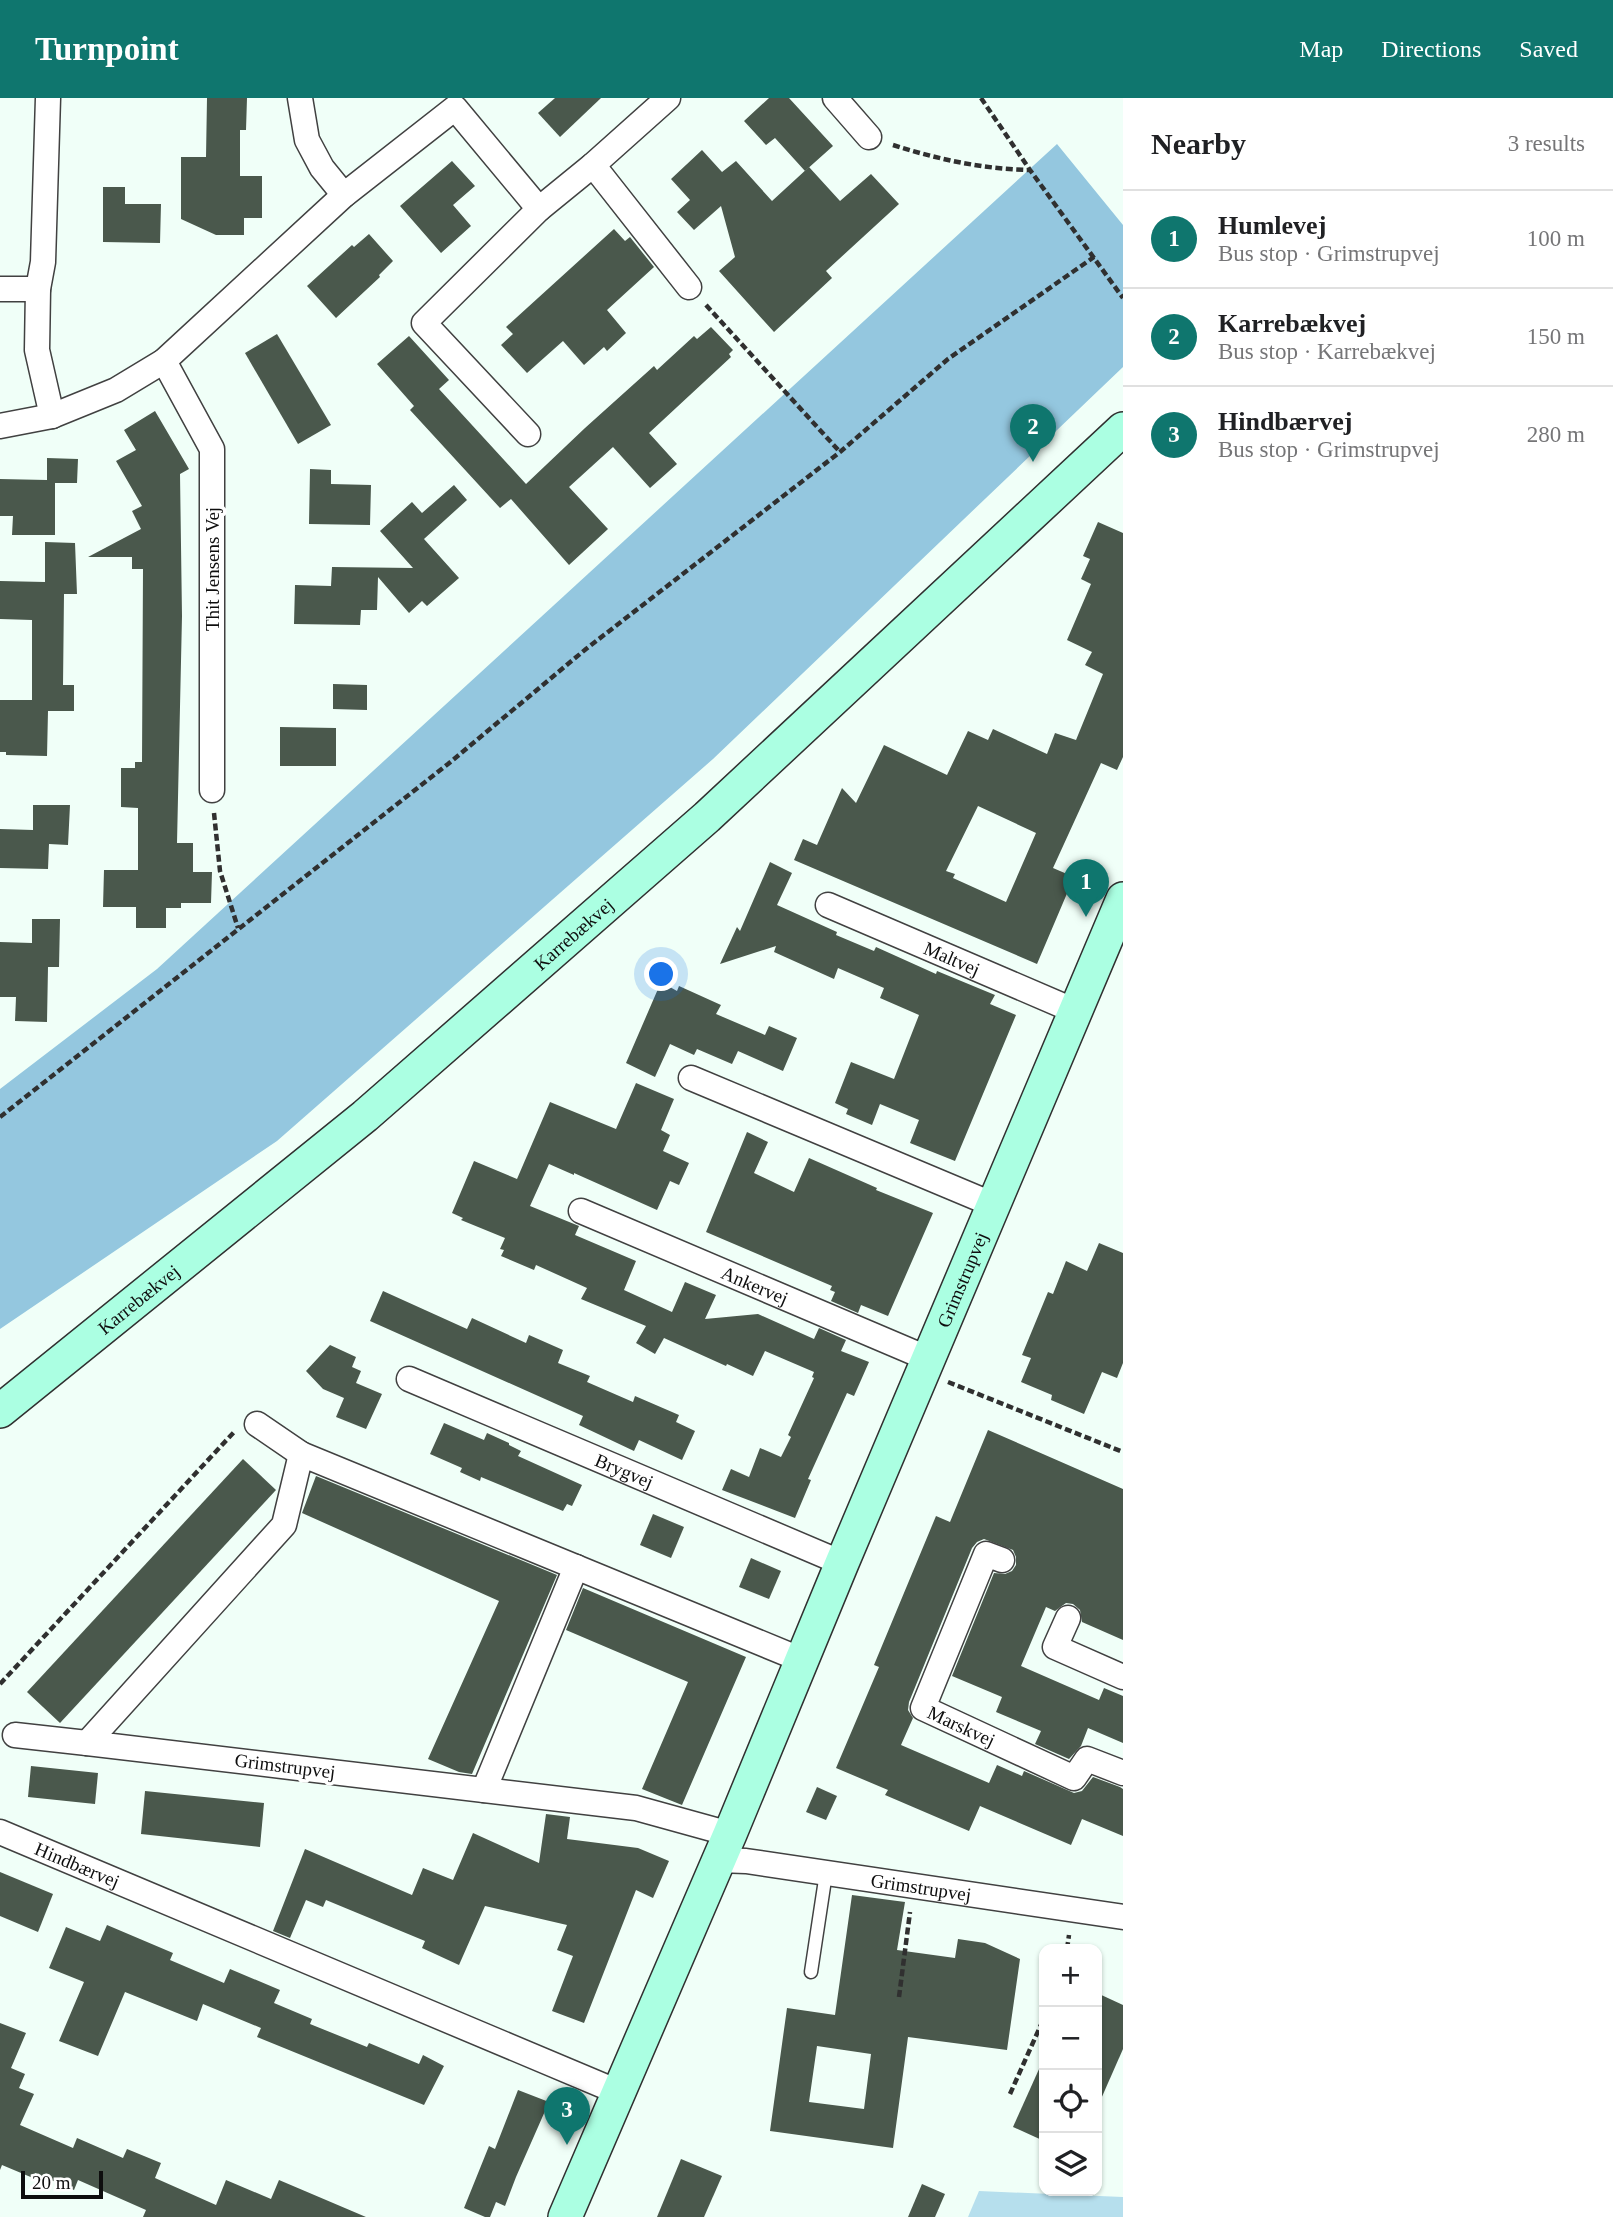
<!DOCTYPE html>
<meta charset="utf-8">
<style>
:root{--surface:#fff;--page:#f6f6f6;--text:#202124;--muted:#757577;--line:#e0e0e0;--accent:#0f766e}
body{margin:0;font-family:"Times New Roman",serif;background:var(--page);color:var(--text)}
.controls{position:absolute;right:21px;bottom:21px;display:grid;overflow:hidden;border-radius:14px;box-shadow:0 2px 5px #0004}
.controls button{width:63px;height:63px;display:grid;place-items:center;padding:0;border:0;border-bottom:2px solid var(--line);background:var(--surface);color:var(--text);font:35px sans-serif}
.scale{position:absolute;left:21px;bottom:18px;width:82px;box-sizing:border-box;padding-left:7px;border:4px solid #0e0e0e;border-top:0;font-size:19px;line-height:24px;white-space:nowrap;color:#0e0e0e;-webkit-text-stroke:5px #fff;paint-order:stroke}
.you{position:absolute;left:662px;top:877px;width:24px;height:24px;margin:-18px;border:5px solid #fff;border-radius:50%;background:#1a73e8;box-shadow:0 0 0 10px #1a73e833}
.badge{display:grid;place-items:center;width:46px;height:46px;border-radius:50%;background:var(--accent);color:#fff;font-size:23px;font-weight:700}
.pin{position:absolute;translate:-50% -58px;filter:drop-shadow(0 2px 4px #0008)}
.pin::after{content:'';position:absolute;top:37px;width:24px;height:21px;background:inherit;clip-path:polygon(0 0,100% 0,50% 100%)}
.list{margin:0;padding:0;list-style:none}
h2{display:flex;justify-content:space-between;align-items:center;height:91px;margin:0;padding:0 28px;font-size:30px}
h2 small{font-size:23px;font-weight:400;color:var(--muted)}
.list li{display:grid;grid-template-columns:46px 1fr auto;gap:21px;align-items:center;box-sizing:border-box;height:98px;padding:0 28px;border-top:2px solid var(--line)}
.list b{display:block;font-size:26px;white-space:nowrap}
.list p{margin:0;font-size:23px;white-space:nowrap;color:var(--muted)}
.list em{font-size:23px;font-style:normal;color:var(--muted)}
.icon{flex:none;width:38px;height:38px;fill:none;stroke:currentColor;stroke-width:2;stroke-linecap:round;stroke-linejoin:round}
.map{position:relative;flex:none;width:1123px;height:2119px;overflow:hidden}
header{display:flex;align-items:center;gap:42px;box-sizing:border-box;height:98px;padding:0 35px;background:var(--accent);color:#fff}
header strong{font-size:33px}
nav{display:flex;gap:38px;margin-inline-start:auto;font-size:24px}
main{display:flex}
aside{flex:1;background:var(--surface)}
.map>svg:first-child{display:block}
.green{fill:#b6dfed}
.forest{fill:#94c7df}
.building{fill:#4a584c;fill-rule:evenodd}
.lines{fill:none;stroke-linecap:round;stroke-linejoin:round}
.lane-casing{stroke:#414141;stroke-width:15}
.street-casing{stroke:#414141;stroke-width:27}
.secondary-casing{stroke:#303030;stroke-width:36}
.path{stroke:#303030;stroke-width:4.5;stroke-dasharray:7 3.5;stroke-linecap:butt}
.lane{stroke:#fff;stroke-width:12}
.street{stroke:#fff;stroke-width:24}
.secondary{stroke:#abffe2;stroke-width:33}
.labels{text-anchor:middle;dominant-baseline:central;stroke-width:7;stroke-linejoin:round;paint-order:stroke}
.street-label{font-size:19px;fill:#0e0e0e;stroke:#fff}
</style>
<header>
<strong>Turnpoint</strong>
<nav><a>Map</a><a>Directions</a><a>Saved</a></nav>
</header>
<main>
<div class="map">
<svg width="1123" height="2119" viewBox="0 0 1123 2119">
<rect width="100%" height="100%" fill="#f0fff8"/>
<!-- green -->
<polygon class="green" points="979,2093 1123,2099 1123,2119 968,2119"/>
<!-- forest -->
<polygon class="forest" points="1057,46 1123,127 1123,269 713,661 277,1043 0,1231 0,991 157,871"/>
<!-- building -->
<g class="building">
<polygon points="207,0 247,0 246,32 240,32 240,78 262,78 262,120 244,120 244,137 216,137 181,121 181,59 206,59"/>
<polygon points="555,0 601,0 560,39 538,15"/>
<polygon points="769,0 789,0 833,48 805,73 775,40 766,47 744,23"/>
<polygon points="702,52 722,74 736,63 772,103 809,69 840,103 871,76 899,106 826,173 832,180 774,234 719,173 735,159 721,108 694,132 677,114 690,102 671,81"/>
<polygon points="452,63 475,88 453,107 471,128 441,155 400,108"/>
<polygon points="103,89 125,89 125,106 161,106 160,145 103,144"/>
<polygon points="614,131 625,143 630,139 654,169 607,212 626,235 607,253 604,249 584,267 563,243 527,275 501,247 513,236 506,229"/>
<polygon points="369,136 393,163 379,177 380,179 336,220 307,188 352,147 354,149"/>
<polygon points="711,229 733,252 729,256 731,259 649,335 677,366 650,390 613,349 569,389 608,431 569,467 511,401 500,410 410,312 414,308 377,266 409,238 449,282 439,291 526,386 585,330 654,268 657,272 694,238 697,241"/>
<polygon points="277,236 331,327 298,346 245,255"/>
<polygon points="155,313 189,371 180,376 182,518 177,745 193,745 193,774 212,774 211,805 181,805 181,810 166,810 166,830 136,830 136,809 103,809 104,772 138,772 138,710 121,709 121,670 135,670 135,664 142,664 143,471 132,471 132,459 88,459 141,431 132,413 142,408 116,363 136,352 124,332"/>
<polygon points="47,360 78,361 77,385 55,385 55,437 12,437 13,418 0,418 0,381 47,382"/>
<polygon points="310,371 331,372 331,386 371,387 370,427 309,426"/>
<polygon points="454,387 467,402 424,441 459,480 427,508 422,503 409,515 378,479 377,512 361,512 360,527 294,526 295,487 331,488 332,469 413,470 380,433 412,404 422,415"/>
<path d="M1098,424l25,11v224l-6,13 -16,-7 -48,105 21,9 -37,87 -243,-104 9,-21 14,6 25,-57 14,15 28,-58 63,30 21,-44 20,9 5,-11 54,25 8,-21 21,7 27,-66 -18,-9 7,-13 -25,-12 24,-56 -10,-5 9,-20 -7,-3zM978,708l58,27 -30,69 -53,-24 2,-4 -9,-3z"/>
<polygon points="45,444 75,445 77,496 64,496 63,587 74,587 74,613 48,613 47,658 6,657 6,654 0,654 0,602 32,602 32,522 0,521 0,483 45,484"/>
<polygon points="333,586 367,587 367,612 333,611"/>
<polygon points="280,629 336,630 336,668 280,668"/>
<polygon points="33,707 70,707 68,747 49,746 48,771 0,770 0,731 33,732"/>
<polygon points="770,764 792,775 777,807 837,834 836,837 874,853 876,849 936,876 937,873 995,897 990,906 1016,917 955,1063 910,1045 919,1022 880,1006 872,1027 846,1016 848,1011 835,1005 851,964 894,981 919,917 880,900 884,890 838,870 834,881 774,854 776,848 720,866 737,829 740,833"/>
<polygon points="32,821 60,821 59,869 48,869 47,924 15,923 16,899 0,899 0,844 32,845"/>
<polygon points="661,884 677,893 679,888 721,907 716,916 765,937 769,928 797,940 783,973 738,953 732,966 697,951 694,957 670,946 655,979 626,965"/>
<polygon points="636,985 674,1001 661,1032 670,1037 663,1053 689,1065 679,1087 670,1083 657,1112 574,1075 574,1077 549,1066 530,1108 579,1128 575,1137 636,1163 624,1192 672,1214 685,1184 716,1197 705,1221 758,1216 814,1241 819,1230 846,1242 841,1253 869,1264 854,1298 847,1295 808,1381 811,1382 795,1420 722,1392 731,1371 749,1379 760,1350 781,1359 791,1339 788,1337 814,1280 812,1279 814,1274 765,1253 753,1278 727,1266 726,1268 664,1240 655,1256 636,1245 646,1228 581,1201 587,1190 536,1167 534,1172 501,1158 504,1152 500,1151 505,1140 461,1122 463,1120 452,1115 474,1063 517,1081 550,1004 616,1031"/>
<polygon points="747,1034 768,1044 754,1075 794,1094 809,1060 877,1090 876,1092 933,1115 888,1218 861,1207 858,1215 831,1203 835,1194 830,1192 832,1188 706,1134"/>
<polygon points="1099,1145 1123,1155 1123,1265 1117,1280 1102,1274 1084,1316 1051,1302 1052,1297 1021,1284 1031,1260 1022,1257 1048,1194 1053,1196 1066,1163 1087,1173"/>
<polygon points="383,1193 467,1231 472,1220 526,1245 529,1237 563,1252 558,1265 590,1278 587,1284 633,1304 635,1298 679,1317 676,1324 695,1333 682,1362 639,1342 634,1353 579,1327 583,1318 370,1223"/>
<polygon points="330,1247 356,1259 352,1269 361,1273 356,1285 382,1296 366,1331 336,1319 344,1300 323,1291 306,1273"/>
<polygon points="444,1325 484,1342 487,1335 509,1345 509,1347 521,1353 518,1358 582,1387 572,1408 567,1406 563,1413 481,1379 480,1383 460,1374 462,1370 430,1356"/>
<polygon points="988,1332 1123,1391 1123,1542 1082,1524 1080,1512 1073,1506 1066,1505 1055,1513 1046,1509 1021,1568 1099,1602 1104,1590 1123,1598 1123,1645 1088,1630 1081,1648 1069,1661 1035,1646 1041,1633 996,1614 1002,1599 952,1578 994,1475 1005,1476 1012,1473 1016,1467 1016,1459 1013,1452 984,1441 977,1444 972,1450 909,1604 908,1612 913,1620 901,1647 989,1685 997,1667 1022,1678 1024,1673 1074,1695 1082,1693 1093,1679 1120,1689 1123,1691 1123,1738 1082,1721 1071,1747 980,1708 969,1733 885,1697 888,1692 836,1670 879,1569 874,1567 936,1418 950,1424"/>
<polygon points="243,1361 276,1392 60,1625 27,1594"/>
<polygon points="316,1378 557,1477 472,1676 459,1674 428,1661 499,1503 302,1415"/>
<polygon points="653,1416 684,1429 671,1460 640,1447"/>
<polygon points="751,1460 781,1473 769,1501 739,1489"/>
<polygon points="583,1490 746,1559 682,1707 642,1691 688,1584 566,1532"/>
<polygon points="31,1668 98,1675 95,1706 28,1699"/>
<polygon points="817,1689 837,1698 826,1722 806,1714"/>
<polygon points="145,1693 264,1705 260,1749 141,1736"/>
<polygon points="546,1716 570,1719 567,1741 638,1750 669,1763 653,1800 636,1792 584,1925 552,1913 573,1858 557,1852 567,1827 485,1808 459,1867 422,1850 425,1843 326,1802 323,1809 306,1802 290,1840 273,1833 305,1751 412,1797 423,1770 453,1782 473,1735 539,1765"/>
<polygon points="0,1774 53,1796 38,1834 0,1818"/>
<path d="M852,1797l53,7 -8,48 58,8 3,-19 27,4 35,16 -13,91 -99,-13 -15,111 -123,-17 17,-123 48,7zM817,1948l54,8 -7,55 -55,-7z"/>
<polygon points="107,1827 173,1855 170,1862 224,1885 230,1871 280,1892 274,1905 312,1921 310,1926 367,1949 369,1945 419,1966 423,1957 444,1968 424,2007 257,1939 261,1930 203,1906 197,1923 125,1894 98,1958 59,1943 84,1884 49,1870 66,1829 100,1843"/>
<polygon points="1097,1895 1123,1907 1123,1951 1097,2010"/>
<polygon points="0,1925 26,1935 11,1970 25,1976 19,1990 34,1996 20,2027 73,2050 77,2040 123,2060 127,2051 161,2065 155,2080 216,2107 226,2082 271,2101 279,2082 366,2119 143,2119 146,2112 78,2082 74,2092 35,2075 33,2080 2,2067 0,2072"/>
<polygon points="1044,1960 1044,2043 1013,2029"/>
<polygon points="518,1992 549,2004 516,2079 505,2108 496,2104 490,2119 485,2119 464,2110 489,2048 495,2051"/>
<polygon points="681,2061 722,2078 704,2119 657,2119"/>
<polygon points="922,2086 945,2096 935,2119 908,2119"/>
</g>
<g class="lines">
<!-- lane casing -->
<g class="lane-casing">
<polyline id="lane" points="811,1874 826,1775"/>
</g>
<!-- street casing -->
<g class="street-casing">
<g id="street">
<polyline points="48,0 43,164 38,191 37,252 52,318"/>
<polyline points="300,0 307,42 322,70 344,97"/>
<polyline points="835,0 869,39"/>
<polyline points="593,67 689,189"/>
<polyline points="0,191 38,191"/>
<polyline points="164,263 212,351 212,692"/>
<polyline points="0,328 52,318 116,292 164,263 344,97 455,10 539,111 593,67 668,0"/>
<polyline points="528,336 424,225 539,111"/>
<path id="s1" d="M828,807l247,106"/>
<polyline points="691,980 994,1107"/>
<path id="s2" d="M581,1113l348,148"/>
<path id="s3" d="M409,1281l433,184"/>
<polyline points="257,1326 301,1356"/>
<path id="s4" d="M1002,1462l-16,-6 -63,154 151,70 13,-19 36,14"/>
<polyline points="1068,1520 1055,1549 1123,1579"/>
<polyline points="15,1637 87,1645"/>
<polyline points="484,1692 576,1469"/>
<path id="s5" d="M0,1734l618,260"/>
<polyline points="730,1736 636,1710 87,1645 284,1427 301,1356 802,1562"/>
<path id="s6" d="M718,1762l28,1 377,56"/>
</g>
</g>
<!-- secondary casing -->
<g class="secondary-casing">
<g id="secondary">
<path id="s7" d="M0,1313l365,-295 342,-299 416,-388"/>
<path id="s8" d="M565,2119l165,-383 112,-271 281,-664"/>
</g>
</g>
<!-- path -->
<g class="path">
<polyline points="981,0 1030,72 1123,200"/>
<path d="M893,47c44,14 89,24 136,25"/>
<polyline points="706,207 840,354"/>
<polyline points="214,715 220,773 238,830"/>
<polyline points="0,1019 448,666 586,551 840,354 948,261 1094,159"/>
<polyline points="948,1284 1123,1354"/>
<polyline points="0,1586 235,1333"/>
<polyline points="1067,1851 1069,1837"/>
<polyline points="899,1899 910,1814"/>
<polyline points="1010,1996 1044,1920"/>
</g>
<!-- lane -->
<use href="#lane" class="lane"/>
<!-- street -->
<use href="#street" class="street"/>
<!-- secondary -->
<use href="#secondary" class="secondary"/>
</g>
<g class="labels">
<!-- street labels -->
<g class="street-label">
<text transform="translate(212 471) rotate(-90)">Thit Jensens Vej</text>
<text stroke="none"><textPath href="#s7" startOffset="746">Karrebækvej</textPath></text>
<text stroke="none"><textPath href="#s1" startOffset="135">Maltvej</textPath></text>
<text stroke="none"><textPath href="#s8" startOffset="1018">Grimstrupvej</textPath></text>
<text stroke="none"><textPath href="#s2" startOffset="189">Ankervej</textPath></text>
<text stroke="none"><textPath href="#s7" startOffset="178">Karrebækvej</textPath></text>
<text stroke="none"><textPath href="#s3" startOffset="234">Brygvej</textPath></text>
<text stroke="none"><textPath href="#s4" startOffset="226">Marskvej</textPath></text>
<text transform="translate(285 1668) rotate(7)">Grimstrupvej</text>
<text stroke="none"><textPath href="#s5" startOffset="84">Hindbærvej</textPath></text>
<text stroke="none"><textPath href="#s6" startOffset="205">Grimstrupvej</textPath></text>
</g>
</g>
</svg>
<div class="controls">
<button>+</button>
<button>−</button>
<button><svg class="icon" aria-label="locate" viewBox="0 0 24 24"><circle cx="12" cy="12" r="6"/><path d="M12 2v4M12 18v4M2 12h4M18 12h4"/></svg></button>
<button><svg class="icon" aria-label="layers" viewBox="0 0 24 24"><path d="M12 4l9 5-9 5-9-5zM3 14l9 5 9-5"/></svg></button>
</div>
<div class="scale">20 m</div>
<div class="you"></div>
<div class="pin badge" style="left:1086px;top:819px">1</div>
<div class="pin badge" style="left:1033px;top:364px">2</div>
<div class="pin badge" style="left:567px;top:2047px">3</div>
</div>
<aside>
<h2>Nearby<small>3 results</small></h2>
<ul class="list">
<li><span class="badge">1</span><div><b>Humlevej</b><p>Bus stop · Grimstrupvej</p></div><em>100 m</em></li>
<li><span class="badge">2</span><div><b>Karrebækvej</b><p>Bus stop · Karrebækvej</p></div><em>150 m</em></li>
<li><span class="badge">3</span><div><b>Hindbærvej</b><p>Bus stop · Grimstrupvej</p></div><em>280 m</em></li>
</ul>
</aside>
</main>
